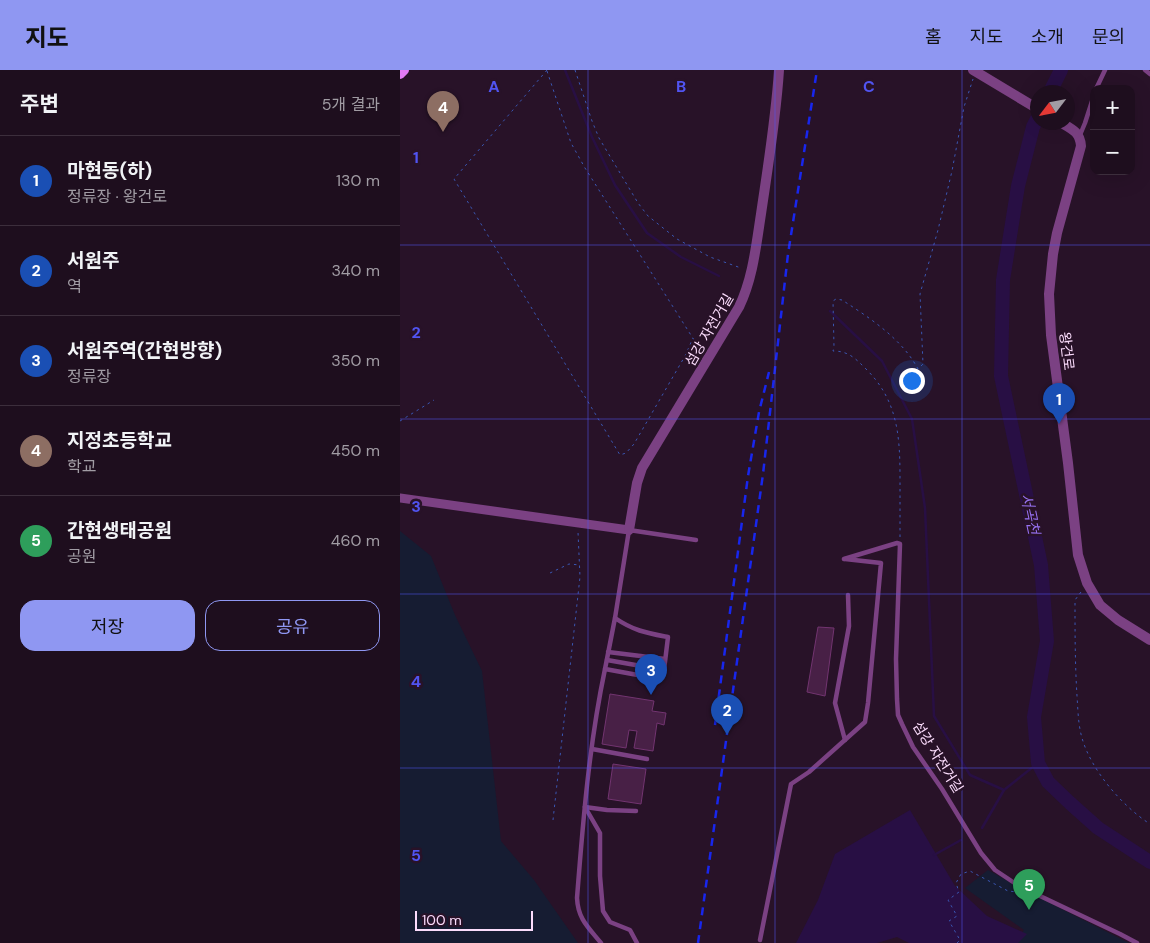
<!DOCTYPE html>
<html lang="ko">
<meta charset="utf-8">
<style>
:root{--surface:#1e0e1e;--page:#261727;--text:#f1f3f6;--muted:#a19ca4;--line:#3c2e3c;--accent:#8f97f2}
body{margin:0;font-family:"DM Sans","Noto Sans KR",sans-serif;background:var(--page);color:var(--text)}
.controls{position:absolute;right:15px;top:15px;display:grid;overflow:hidden;border-radius:10px;box-shadow:0 5px 20px #0002}
.controls button{width:45px;height:45px;display:grid;place-items:center;padding:0;border:0;border-bottom:1px solid var(--line);background:var(--surface);color:var(--text);font:25px sans-serif}
.compass{position:absolute;left:630px;top:15px;width:45px;height:45px;border-radius:50%;background:var(--surface);box-shadow:0 5px 20px #0002;rotate:238deg}
.scale{position:absolute;left:15px;bottom:12px;width:118px;box-sizing:border-box;padding-left:5px;border:2px solid #fbdcfc;border-top:0;font-size:14px;line-height:18px;white-space:nowrap;color:#fbdcfc;-webkit-text-stroke:4px #281228;paint-order:stroke}
.you{position:absolute;left:511px;top:310px;width:18px;height:18px;margin:-12px;border:4px solid #fff;border-radius:50%;background:#1a73e8;box-shadow:0 0 0 8px #1a73e833}
.badge{display:grid;place-items:center;width:32px;height:32px;border-radius:50%;background:var(--accent);color:#fff;font-size:16px;font-weight:700}
.pin{position:absolute;translate:-50% -41px;filter:drop-shadow(0 1px 2px #0008)}
.pin::after{content:'';position:absolute;top:26px;width:18px;height:15px;background:inherit;clip-path:polygon(0 0,100% 0,50% 100%)}
.list{margin:0;padding:0;list-style:none}
h2{display:flex;justify-content:space-between;align-items:center;height:65px;margin:0;padding:0 20px;font-size:21px}
h2 small{font-size:16px;font-weight:400;color:var(--muted)}
.list li{display:grid;grid-template-columns:32px 1fr auto;gap:15px;align-items:center;box-sizing:border-box;height:90px;padding:0 20px;border-top:1px solid var(--line)}
.list b{display:block;font-size:19px;white-space:nowrap}
.list p{margin:0;font-size:16px;white-space:nowrap;color:var(--muted)}
.list em{font-size:16px;font-style:normal;color:var(--muted)}
.actions{display:flex;gap:10px;padding:15px 20px}
.actions a{flex:1;padding:11px 0;border:1px solid var(--accent);border-radius:15px;text-align:center;font-size:18px;color:var(--accent)}
.actions .main{background:var(--accent);color:#111}
.map{position:relative;flex:none;width:750px;height:873px;overflow:hidden}
header{display:flex;align-items:center;gap:30px;box-sizing:border-box;height:70px;padding:0 25px;background:var(--accent);color:#111}
header strong{font-size:24px}
nav{display:flex;gap:28px;margin-inline-start:auto;font-size:18px}
main{display:flex}
aside{flex:1;background:var(--surface)}
.map>svg:first-child{display:block}
.green{fill:#161c32}
.water{fill:#280f44}
.lines{fill:none;stroke-linecap:round;stroke-linejoin:round}
.stream{stroke:#280f44;stroke-width:2.5}
.river{stroke:#280f44;stroke-width:14}
.building{fill:#482046;stroke:#723470}
.path{stroke:#3a56b2;stroke-width:1;stroke-dasharray:2.5 4;stroke-linecap:butt}
.service{stroke:#7b4183;stroke-width:4.5}
.minor{stroke:#7b4183;stroke-width:9}
.tertiary{stroke:#7b4183;stroke-width:10}
.secondary{stroke:#e37bf5;stroke-width:10}
.rail{stroke:#1826ed;stroke-width:2.5;stroke-dasharray:8 6;stroke-linecap:butt}
.grid{fill:none;stroke:#5154f1;stroke-width:1;stroke-opacity:0.55}
.labels{text-anchor:middle;dominant-baseline:central;stroke-width:5;stroke-linejoin:round;paint-order:stroke}
.street-label{font-size:14px;fill:#fbdcfc;stroke:#281228}
.water-label{font-size:15px;font-style:italic;fill:#9872f4;stroke:#281228}
.grid-label{font-size:16px;text-anchor:middle;font-weight:bold;fill:#5154f1;stroke:#281228;stroke-width:5;stroke-linejoin:round;paint-order:stroke}
</style>
<header>
<strong>지도</strong>
<nav><a>홈</a><a>지도</a><a>소개</a><a>문의</a></nav>
</header>
<main>
<aside>
<h2>주변<small>5개 결과</small></h2>
<ul class="list">
<li><span class="badge" style="background:#1a4fb4">1</span><div><b>마현동(하)</b><p>정류장 · 왕건로</p></div><em>130 m</em></li>
<li><span class="badge" style="background:#1a4fb4">2</span><div><b>서원주</b><p>역</p></div><em>340 m</em></li>
<li><span class="badge" style="background:#1a4fb4">3</span><div><b>서원주역(간현방향)</b><p>정류장</p></div><em>350 m</em></li>
<li><span class="badge" style="background:#8d6e63">4</span><div><b>지정초등학교</b><p>학교</p></div><em>450 m</em></li>
<li><span class="badge" style="background:#2e9e5b">5</span><div><b>간현생태공원</b><p>공원</p></div><em>460 m</em></li>
</ul>
<div class="actions"><a class="main">저장</a><a>공유</a></div>
</aside>
<div class="map">
<svg width="750" height="873" viewBox="0 0 750 873">
<rect width="100%" height="100%" fill="#281228"/>
<!-- green -->
<g class="green">
<polygon points="0,461 31,486 55,545 82,601 101,771 134,810 178,873 0,873"/>
<polygon points="588,800 622,819 729,873 614,873 624,860 565,818"/>
</g>
<!-- water -->
<polygon class="water" points="510,740 555,816 587,846 627,864 618,873 509,873 497,867 477,873 396,873 418,830 435,784"/>
<g class="lines">
<!-- stream -->
<g class="stream">
<polyline points="165,0 192,67 215,115 247,163 281,187 319,206"/>
<polyline points="430,241 482,291 512,349 525,438 534,646 570,705 604,720 638,693"/>
<polyline points="582,758 604,720"/>
<polyline points="534,785 561,770"/>
</g>
<!-- river -->
<g class="river">
<polyline points="650,22 661,0"/>
<polyline points="638,47 633,57 618,116 603,210 601,306 641,495 647,571 634,647 638,693 648,712 670,733 698,758 750,792"/>
</g>
</g>
<!-- building -->
<g class="building">
<polygon points="418,557 434,558 425,626 407,622"/>
<polygon points="210,624 254,631 252,641 266,643 264,655 257,653 253,681 234,678 237,661 229,660 226,678 202,674"/>
<polygon points="213,694 246,699 241,734 208,729"/>
</g>
<g class="lines">
<!-- path -->
<g class="path">
<polyline points="147,0 54,109 220,385 226,383 234,374 285,286 293,268"/>
<polyline points="175,0 192,51 199,68 238,133 248,146 277,169 310,187 341,198"/>
<polyline points="147,1 171,73 185,98 301,281"/>
<polyline points="0,351 34,330"/>
<path d="M500,467c0,-20 0,-39 0,-58 0,-43 -2,-79 -35,-111 -10,-10 -17,-17 -32,-17l1,-4 -1,-46 3,-2 6,1c28,18 60,39 76,69l5,-5 -3,-70 18,-64 14,-59 12,-64 9,-28"/>
<polyline points="150,503 169,494 180,495"/>
<path d="M681,522l-6,8c0,32 0,64 2,96 1,14 1,28 5,42 9,32 40,68 68,86"/>
<polyline points="153,750 180,507 178,462"/>
<polyline points="557,873 560,870 549,851 557,846 548,830 559,822 556,813 561,804 570,801 608,821 617,822"/>
</g>
<!-- service -->
<g class="service">
<polyline points="745,0 750,4"/>
<polyline points="696,19 705,0"/>
<polyline points="680,65 685,53 694,25"/>
<polyline points="444,489 497,473 500,474 496,589 497,629 498,645 502,654 513,677 542,719 581,783 595,800 619,816 720,864 737,873"/>
<path d="M215,548c19,13 32,15 53,19l-4,33 -4,8h-6l-49,-9z"/>
<polyline points="215,548 229,460 296,470"/>
<polyline points="208,582 265,589"/>
<polyline points="207,590 264,600"/>
<polyline points="445,670 435,633 449,556 448,525"/>
<polyline points="192,679 247,689"/>
<polyline points="185,737 200,763 200,806 203,841 210,852 230,860 237,873"/>
<polyline points="185,737 207,740 236,741"/>
<polyline points="360,870 391,714 409,702 465,652 468,633 481,493 445,489"/>
<path d="M201,873c-13,-16 -23,-24 -24,-45 6,-77 12,-153 28,-229"/>
</g>
<!-- minor -->
<polyline class="minor" points="0,428 229,460"/>
<!-- tertiary -->
<g class="tertiary">
<polyline points="573,0 638,39"/>
<path d="M660,52c12,7 20,10 21,24l-24,87 -4,21 -4,40 2,41 17,128 10,92 9,28 13,22 18,15 32,20"/>
<path d="M229,460l8,-47 5,-15 97,-161c14,-29 17,-61 22,-93 7,-48 15,-96 18,-144"/>
</g>
<!-- secondary -->
<polyline class="secondary" points="0,4 4,0"/>
<!-- rail -->
<g class="rail">
<polyline points="315,655 348,406 359,342 369,302"/>
<polyline points="298,873 363,404 388,184 417,0"/>
</g>
</g>
<!-- grid -->
<path class="grid" d="M188,0v873M375,0v873M562,0v873M0,175h750M0,349h750M0,524h750M0,698h750"/>
<g class="labels">
<!-- street labels -->
<g class="street-label">
<text transform="translate(309 260) rotate(-60)">섬강 자전거길</text>
<text transform="translate(667 281) rotate(83)">왕건로</text>
<text transform="translate(538 687) rotate(58)">섬강 자전거길</text>
</g>
<!-- water labels -->
<g class="water-label">
<text transform="translate(630 444) rotate(78)">서곡천</text>
</g>
</g>
<g class="grid-label">
<text x="94" y="22">A</text>
<text x="281" y="22">B</text>
<text x="469" y="22">C</text>
<text x="16" y="93">1</text>
<text x="16" y="268">2</text>
<text x="16" y="442">3</text>
<text x="16" y="617">4</text>
<text x="16" y="791">5</text>
</g>
</svg>
<div class="controls">
<button>+</button>
<button>−</button>
</div>
<svg class="compass" viewBox="-18 -18 36 36"><path d="M0-13l5 13h-10z" fill="#e53935"/><path d="M0 13l5-13h-10z" fill="#a19ca4"/></svg>
<div class="scale">100 m</div>
<div class="you"></div>
<div class="pin badge" style="left:659px;top:354px;background:#1a4fb4">1</div>
<div class="pin badge" style="left:327px;top:665px;background:#1a4fb4">2</div>
<div class="pin badge" style="left:251px;top:625px;background:#1a4fb4">3</div>
<div class="pin badge" style="left:43px;top:62px;background:#8d6e63">4</div>
<div class="pin badge" style="left:629px;top:840px;background:#2e9e5b">5</div>
</div>
</main>
